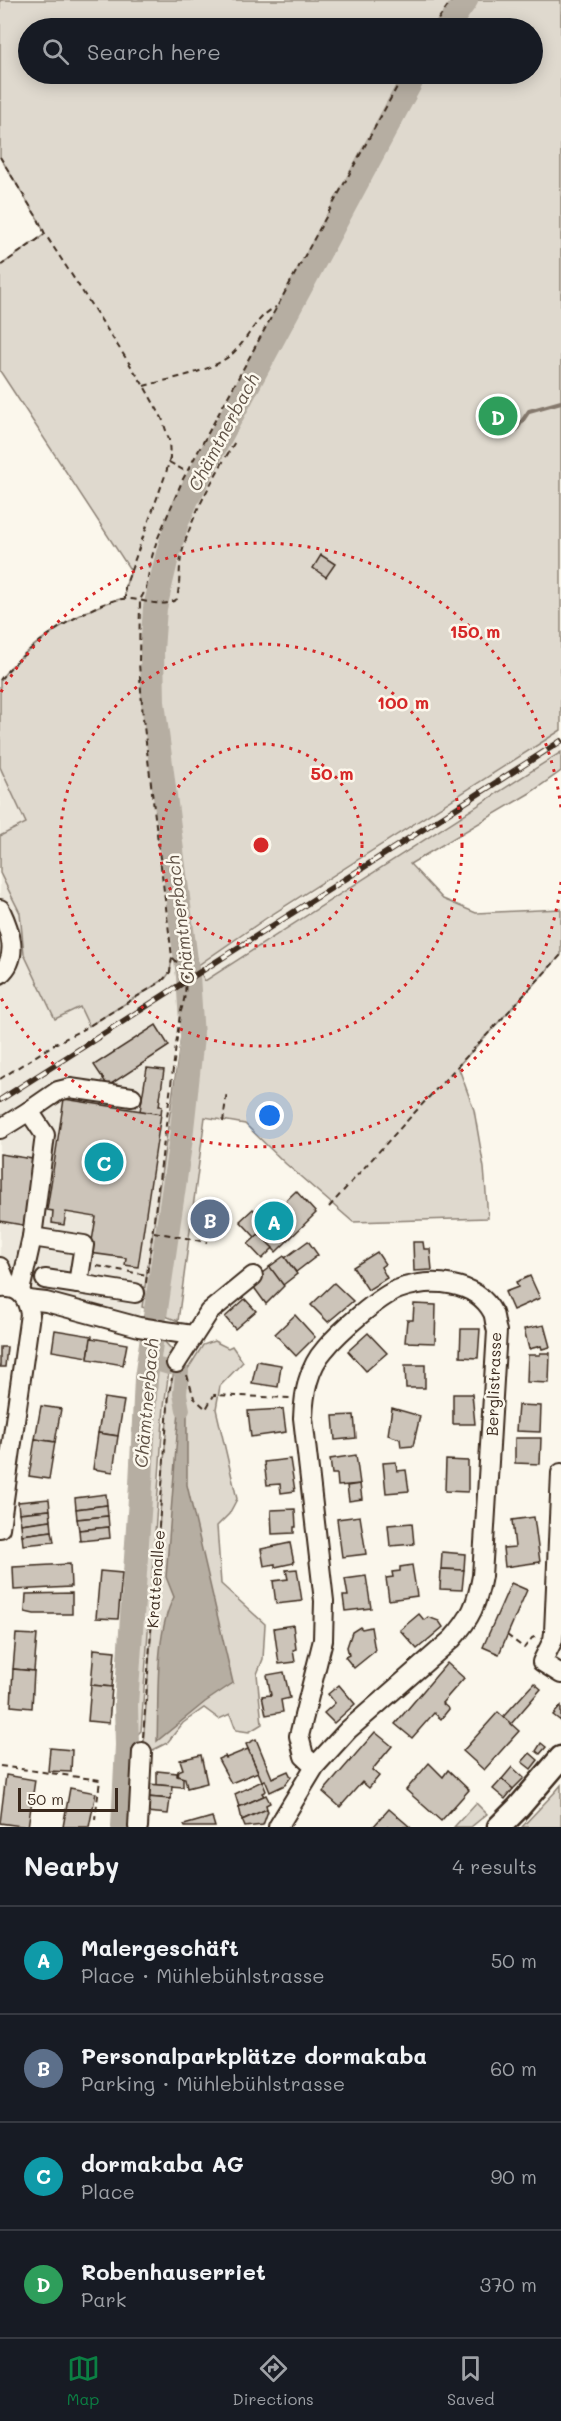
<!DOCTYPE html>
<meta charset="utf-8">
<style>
:root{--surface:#171b24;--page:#20242c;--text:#f1f3f6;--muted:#9ea1a6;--line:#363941;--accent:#0b8043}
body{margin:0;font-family:Mali,sans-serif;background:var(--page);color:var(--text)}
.scale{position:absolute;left:18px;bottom:15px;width:100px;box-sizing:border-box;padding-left:6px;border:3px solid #3b2a1e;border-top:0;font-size:16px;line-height:21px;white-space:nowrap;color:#3b2a1e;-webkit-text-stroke:4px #fbf7ec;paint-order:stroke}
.you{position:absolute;left:270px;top:1116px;width:21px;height:21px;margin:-15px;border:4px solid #fff;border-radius:50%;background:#1a73e8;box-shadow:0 0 0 9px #1a73e833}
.badge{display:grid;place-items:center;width:39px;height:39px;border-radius:50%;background:var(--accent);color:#fff;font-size:20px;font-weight:700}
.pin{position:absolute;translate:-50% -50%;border:3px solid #fff;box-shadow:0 2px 6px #0006}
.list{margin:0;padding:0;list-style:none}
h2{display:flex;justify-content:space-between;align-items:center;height:78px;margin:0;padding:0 24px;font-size:26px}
h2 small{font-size:20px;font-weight:400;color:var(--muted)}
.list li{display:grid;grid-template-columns:39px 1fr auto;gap:18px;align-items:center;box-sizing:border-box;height:108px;padding:0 24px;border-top:2px solid var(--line)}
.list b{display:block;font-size:22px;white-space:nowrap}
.list p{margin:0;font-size:20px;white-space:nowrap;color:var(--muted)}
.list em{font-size:20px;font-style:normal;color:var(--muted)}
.icon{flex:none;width:33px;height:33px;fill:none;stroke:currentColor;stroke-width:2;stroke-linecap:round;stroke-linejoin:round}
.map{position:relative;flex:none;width:561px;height:1827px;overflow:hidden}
.search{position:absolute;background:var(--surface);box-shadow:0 3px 15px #0003;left:18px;right:18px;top:18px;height:66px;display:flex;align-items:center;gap:15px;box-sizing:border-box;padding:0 21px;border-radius:33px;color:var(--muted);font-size:22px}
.sheet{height:510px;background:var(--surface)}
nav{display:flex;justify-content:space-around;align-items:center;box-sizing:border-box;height:84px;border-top:2px solid var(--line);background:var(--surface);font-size:16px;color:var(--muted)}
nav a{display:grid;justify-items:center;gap:3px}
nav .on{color:var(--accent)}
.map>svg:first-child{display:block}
.built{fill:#ede8dd}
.green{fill:#dfd9ce;stroke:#8d8276;stroke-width:1.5;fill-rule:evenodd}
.water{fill:#b6aea2;stroke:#85796d;stroke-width:1.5}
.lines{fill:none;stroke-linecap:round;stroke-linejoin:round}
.stream{stroke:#85796d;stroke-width:4}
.canal{stroke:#b6aea2;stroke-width:14}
.river{stroke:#b6aea2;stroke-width:24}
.building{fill:#ccc4b9;stroke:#3b2a1e;stroke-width:1.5}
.minor-casing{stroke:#3b2a1e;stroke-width:22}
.major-casing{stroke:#3b2a1e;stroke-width:27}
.path{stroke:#3b2a1e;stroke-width:2;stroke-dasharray:6 4.5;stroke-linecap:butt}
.minor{stroke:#fbf7ec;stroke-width:18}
.major{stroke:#fbf7ec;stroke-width:22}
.rail-casing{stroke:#3b2a1e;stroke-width:6}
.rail{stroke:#fbf7ec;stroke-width:4;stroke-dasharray:11;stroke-linecap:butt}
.ring{fill:none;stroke:#d62828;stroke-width:3;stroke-dasharray:3 6}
.labels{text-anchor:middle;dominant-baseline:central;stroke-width:5;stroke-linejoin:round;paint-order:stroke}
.street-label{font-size:16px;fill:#3b2a1e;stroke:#fbf7ec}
.water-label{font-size:18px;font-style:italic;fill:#605246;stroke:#fbf7ec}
.centre{fill:#d62828;stroke:#fbf7ec;stroke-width:3}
.ring-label{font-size:18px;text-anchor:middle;font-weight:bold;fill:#d62828;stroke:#fbf7ec;stroke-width:5;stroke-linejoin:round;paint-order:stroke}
</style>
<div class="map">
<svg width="561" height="1827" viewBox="0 0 561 1827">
<rect width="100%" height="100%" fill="#fbf7ec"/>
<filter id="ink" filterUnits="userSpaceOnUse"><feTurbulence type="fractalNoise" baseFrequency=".0167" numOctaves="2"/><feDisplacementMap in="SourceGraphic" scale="12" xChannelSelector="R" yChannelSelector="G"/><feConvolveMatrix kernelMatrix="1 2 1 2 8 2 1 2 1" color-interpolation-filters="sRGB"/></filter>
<g filter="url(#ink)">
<!-- built -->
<g class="built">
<polygon points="561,730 561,752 204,981 196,966"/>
<polygon points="0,767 26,824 0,836"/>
<polygon points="0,873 20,913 24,954 80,1006 89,1026 165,979 172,957 179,964 183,973 187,995 180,1014 154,1232 142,1307 135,1326 28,1300 0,1267"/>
</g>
<!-- green -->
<g class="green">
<path d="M0,0h561v730l-293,187 -71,49 8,15 356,-229v19l-31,22 -120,71 33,35 33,14 85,-4v46l-103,111 16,44 10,58 4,50 -135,4 -67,-58 -41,-40 -40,-7 -27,204 -36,-14 45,-312c-2,-14 -3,-27 -15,-37l-2,14 -5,7 -76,47 -9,-19 -25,12 -31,-65 -4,-41 -20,-40v-37l26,-13 -26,-56v-87c25,-34 84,-74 125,-82v-11l6,-16 -131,-200v-105l45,-32 -7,-15 -38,-62zM28,28h504v46h-504z"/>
<path d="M152,1341l13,1 7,8 -8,56 -23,325 -14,14c-2,-76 7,-152 12,-227 4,-59 4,-118 13,-177z"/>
<polygon points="214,1341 228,1348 232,1346 243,1362 220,1386 216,1409 237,1499 229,1514 217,1526 221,1584 265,1624 263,1659 257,1674 262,1724 249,1732 236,1730 230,1714 219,1719 204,1708 183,1723 167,1743 147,1753 143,1746 169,1393 176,1363 188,1369 203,1345"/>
<polygon points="561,1785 561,1827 522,1827 556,1791"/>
<polygon points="476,1803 487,1814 471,1827 454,1827"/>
</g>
<!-- water -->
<path class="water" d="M179,1410l8,1v74l46,198 -28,19 -48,39c2,-42 -3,-107 17,-144l-8,-20z"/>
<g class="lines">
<!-- stream -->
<polyline class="stream" points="516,430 529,411 561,402"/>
<!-- canal -->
<g class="canal">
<polyline points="149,1362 169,1368"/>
<polyline points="178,1370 182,1371 180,1394 183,1410"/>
</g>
<!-- river -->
<g class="river">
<polyline points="446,28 466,0"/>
<polyline points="123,1827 127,1745 126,1705 141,1484 146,1378 181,1138 192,1037 188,976 153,702 152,651 155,608 167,557 177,522 187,499 415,74"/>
</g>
</g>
<!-- building -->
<g class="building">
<polygon points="321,555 335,564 326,577 313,568"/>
<polygon points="156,1025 169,1046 108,1086 94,1065"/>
<polygon points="147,1068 164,1070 159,1106 162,1106 161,1114 140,1111"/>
<polygon points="64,1099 161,1114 138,1267 125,1265 126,1258 90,1253 96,1217 66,1212 64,1225 52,1223 53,1211 47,1210"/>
<polygon points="0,1154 39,1160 28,1226 0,1221"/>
<polygon points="296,1191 316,1213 276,1252 259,1234 255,1237 240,1221 253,1209 265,1221"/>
<polygon points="259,1234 273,1248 262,1259 248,1244"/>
<polygon points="308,1241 318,1255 296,1272 285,1258"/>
<polygon points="413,1242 423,1242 424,1249 430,1249 432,1270 414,1271"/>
<polygon points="377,1252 385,1264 381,1267 387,1278 368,1290 353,1267"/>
<polygon points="284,1256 297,1274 283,1285 269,1267"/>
<polygon points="270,1267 284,1286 266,1304 250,1282"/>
<polygon points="530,1276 540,1298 513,1310 505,1292 518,1287 516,1282"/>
<polygon points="334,1283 353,1301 328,1322 311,1305"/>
<polygon points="245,1299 256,1311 235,1329 225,1317"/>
<polygon points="414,1304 436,1305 435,1343 405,1342 407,1320 413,1320"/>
<polygon points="295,1315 315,1337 296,1356 275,1334"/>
<polygon points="544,1325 550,1347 542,1349 541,1346 529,1349 524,1329"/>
<polygon points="461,1329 480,1329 478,1358 460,1357"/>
<polygon points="55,1330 92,1336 88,1357 52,1351"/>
<polygon points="368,1333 387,1353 366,1371 348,1351"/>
<polygon points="91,1338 127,1344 123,1365 88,1359"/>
<polygon points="0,1347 7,1347 5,1367 0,1367"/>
<polygon points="540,1353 550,1353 549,1383 527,1382 528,1355 540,1355"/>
<polygon points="257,1361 281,1365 278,1387 252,1383"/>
<polygon points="405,1365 425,1365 425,1388 406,1388"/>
<polygon points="453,1394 472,1394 475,1424 453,1424"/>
<polygon points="104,1398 124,1401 118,1436 98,1433"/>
<polygon points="518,1405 541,1406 540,1432 516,1431"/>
<polygon points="41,1406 61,1409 55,1442 35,1439"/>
<polygon points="392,1408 420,1416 413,1446 401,1447 400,1439 388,1435"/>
<polygon points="283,1409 286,1432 251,1437 248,1411"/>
<polygon points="354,1415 356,1438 335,1440 333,1416"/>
<polygon points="98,1433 118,1436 113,1472 93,1469"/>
<polygon points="515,1438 541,1438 540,1464 515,1463"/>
<polygon points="35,1439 55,1442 49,1479 29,1476"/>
<polygon points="356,1455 360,1484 338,1486 337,1474 332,1474 330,1459"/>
<polygon points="290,1459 295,1491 281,1493 280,1484 267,1485 264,1462"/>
<polygon points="446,1460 468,1461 468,1492 445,1491"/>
<polygon points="396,1462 397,1471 406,1470 409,1491 386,1493 383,1463"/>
<polygon points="360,1484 362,1499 349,1501 347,1486"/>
<polygon points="106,1494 107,1505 76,1509 75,1498"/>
<polygon points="49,1499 50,1510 19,1513 18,1502"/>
<polygon points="107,1505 108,1516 77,1519 76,1509"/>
<polygon points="295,1509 296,1527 294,1527 294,1533 272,1534 271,1510"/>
<polygon points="50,1510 51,1520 21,1524 19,1513"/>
<polygon points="108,1516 109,1527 79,1530 77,1519"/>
<polygon points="360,1516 366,1554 342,1557 337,1519"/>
<polygon points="534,1517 540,1562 505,1567 503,1548 515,1547 512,1520"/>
<polygon points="51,1520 52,1531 22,1535 21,1524"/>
<polygon points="412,1523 414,1544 390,1546 388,1525"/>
<polygon points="109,1527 110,1538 80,1541 79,1530"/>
<polygon points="52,1531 54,1542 23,1545 22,1535"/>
<polygon points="290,1543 294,1563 275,1567 275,1564 264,1566 261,1549"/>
<polygon points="442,1552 465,1554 464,1570 441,1569"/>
<polygon points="70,1564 71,1587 14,1590 13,1567"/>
<polygon points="412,1565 417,1596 389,1600 386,1578 393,1577 392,1572 400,1571 400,1567"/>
<polygon points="297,1569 302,1601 276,1604 273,1581 288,1579 286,1570"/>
<polygon points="441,1569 464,1570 462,1590 440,1589"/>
<polygon points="100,1571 122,1573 118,1619 96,1618"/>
<polygon points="366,1576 371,1608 345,1611 343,1596 348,1596 345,1579"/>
<polygon points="511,1583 527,1590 499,1654 483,1647"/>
<polygon points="72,1593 72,1614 34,1614 25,1612 26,1594"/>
<polygon points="419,1614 424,1620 428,1617 439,1621 443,1627 417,1649 400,1630"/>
<polygon points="293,1625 296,1649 293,1650 295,1662 279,1664 274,1628"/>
<polygon points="360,1627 362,1629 371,1627 375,1651 354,1668 345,1657 349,1655 347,1647 352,1632"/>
<polygon points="16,1634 37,1635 34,1671 13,1669"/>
<polygon points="94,1649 115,1651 112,1687 91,1685"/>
<polygon points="447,1663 464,1678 442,1703 449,1709 441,1719 434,1713 412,1738 395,1724"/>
<polygon points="13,1669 34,1671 32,1708 11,1706"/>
<polygon points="284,1672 290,1698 281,1700 283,1712 266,1715 262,1696 271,1695 267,1675"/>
<polygon points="534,1683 541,1689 511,1724 503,1717"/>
<polygon points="91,1685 112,1687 109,1723 88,1721"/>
<polygon points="339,1685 355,1704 334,1723 324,1713 335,1703 328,1694"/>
<polygon points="561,1706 561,1721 553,1715"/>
<polygon points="498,1712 519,1731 484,1770 463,1751"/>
<polygon points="375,1732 392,1746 372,1770 379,1776 369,1788 362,1782 340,1807 323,1792"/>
<polygon points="256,1739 272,1778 288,1771 291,1777 285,1785 270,1792 265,1780 262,1781 246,1744"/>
<polygon points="541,1743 546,1747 540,1754 536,1751"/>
<polygon points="50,1748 72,1750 71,1772 48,1771"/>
<polygon points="248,1749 258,1772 231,1783 218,1759 225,1756 226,1758"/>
<polygon points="530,1753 538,1760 531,1769 522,1762"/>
<polygon points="201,1755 207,1783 187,1788 185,1778 177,1776 178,1771 183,1769 180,1760"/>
<polygon points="429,1763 443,1777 448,1770 469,1790 441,1821 406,1790"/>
<polygon points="512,1767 524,1778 513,1789 502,1779"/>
<polygon points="157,1771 177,1773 177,1776 183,1778 183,1787 157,1785"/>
<polygon points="6,1775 35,1780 28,1827 0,1823"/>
<polygon points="502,1779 513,1789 505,1799 493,1789"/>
<polygon points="262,1781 266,1791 262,1793 264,1796 239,1807 235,1794"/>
<polygon points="148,1784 172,1786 171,1799 147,1797"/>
<polygon points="70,1788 96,1793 89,1827 63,1827"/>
<polygon points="266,1795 270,1803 266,1805 267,1809 242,1820 239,1807"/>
<polygon points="147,1797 170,1799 168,1814 146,1812"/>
<polygon points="267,1809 268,1811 263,1825 245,1827 242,1820"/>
<polygon points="389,1809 410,1827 373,1827"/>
<polygon points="212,1817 215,1827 185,1827 184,1825"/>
</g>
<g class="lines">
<!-- minor casing -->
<g class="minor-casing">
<g id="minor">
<path d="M0,909c10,21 20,48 0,65"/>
<polyline points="0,1129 29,1111"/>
<polyline points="32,1237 84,1245 78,1284 135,1293"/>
<polyline points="0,1267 8,1287"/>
<polyline points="45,1279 78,1284"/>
<path d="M0,1288c19,-2 27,8 30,26l-30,214"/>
<polyline points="20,1291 32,1237 45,1135 29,1111 58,1091 70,1088 132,1097"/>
<polyline points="28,1300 46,1302 139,1327 192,1335"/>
<polyline points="176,1363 209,1312 253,1276"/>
<polyline points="561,1473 554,1632 553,1640 542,1662 561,1674"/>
<polyline points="138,1827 142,1752"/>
<path d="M278,1827l37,-61 33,-36 104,-91c19,-21 25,-35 30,-63l15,-245c-2,-5 -2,-13 -4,-18 -17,-33 -63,-35 -94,-24 -20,7 -61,44 -74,60 -17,19 -21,44 -22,69l21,183 -1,39 -24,96 5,20 11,10"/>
</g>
</g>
<!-- major casing -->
<g class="major-casing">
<polyline id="major" points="499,1827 518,1808 561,1758"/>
</g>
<!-- path -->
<g class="path">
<polyline points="432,28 452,0"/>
<polyline points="0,157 38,219 45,234 144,386 162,418 169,440 170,458 166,473 125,587 125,598"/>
<polyline points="0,266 44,235"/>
<path d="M144,386c28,-8 65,-13 88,-32 16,-14 24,-38 44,-47"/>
<polyline points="169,462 187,472"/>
<path d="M0,680c21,-29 87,-77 122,-81 18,-2 40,11 55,0 3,-14 2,-28 4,-42 9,-40 34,-82 55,-117"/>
<polyline points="0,1079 53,1045 89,1026 161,982 170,972 172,957 143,718 139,663 140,600 146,589 151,560 157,540 183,479 404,74"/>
<polyline points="223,1122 227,1091"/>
<path d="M329,1207c76,-86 155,-168 232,-252"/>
<polyline points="154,1232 207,1242"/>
<polyline points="97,1266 147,1275"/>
<path d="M146,1283l34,-269c7,-21 10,-40 -8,-57"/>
<polyline points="187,1375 194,1398 206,1409 214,1395 290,1398"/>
<polyline points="507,1635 524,1648 532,1638 537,1636"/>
<polyline points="143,1737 169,1393 172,1378"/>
<polyline points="0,1766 100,1780 95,1819"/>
</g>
<!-- minor -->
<use href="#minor" class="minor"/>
<!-- major -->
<use href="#major" class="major"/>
<!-- rail casing -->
<g class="rail-casing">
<polyline id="rail" points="0,1100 561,741"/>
</g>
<!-- rail -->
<use href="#rail" class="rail"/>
</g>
</g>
<!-- distance rings -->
<g class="ring">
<circle cx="261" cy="845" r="101"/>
<circle cx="261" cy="845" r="201"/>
<path d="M561 882A302 302 0 0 1 1 998M1 692A302 302 0 0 1 561 808"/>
</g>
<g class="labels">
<!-- street labels -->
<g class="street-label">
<text transform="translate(493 1384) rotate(-88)">Berglistrasse</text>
<text transform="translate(155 1579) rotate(-86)">Krattenallee</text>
</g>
<!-- water labels -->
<g class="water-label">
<text transform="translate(223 432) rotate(-62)">Chämtnerbach</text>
<text transform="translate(180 920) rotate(-97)">Chämtnerbach</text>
<text transform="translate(146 1403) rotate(-85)">Chämtnerbach</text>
</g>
</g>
<circle cx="261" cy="845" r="9" class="centre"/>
<g class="ring-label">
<text x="475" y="638">150 m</text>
<text x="403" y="709">100 m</text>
<text x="332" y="780">50 m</text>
</g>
</svg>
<div class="scale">50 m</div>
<div class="you"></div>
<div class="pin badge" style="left:274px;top:1221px;background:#0f9aa8">A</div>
<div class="pin badge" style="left:210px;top:1219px;background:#5c6f8a">B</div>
<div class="pin badge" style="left:104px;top:1162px;background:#0f9aa8">C</div>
<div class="pin badge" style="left:498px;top:416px;background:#2e9e5b">D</div>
<div class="search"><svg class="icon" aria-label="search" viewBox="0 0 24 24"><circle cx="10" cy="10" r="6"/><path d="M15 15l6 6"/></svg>Search here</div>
</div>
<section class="sheet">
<h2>Nearby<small>4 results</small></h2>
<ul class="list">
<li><span class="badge" style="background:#0f9aa8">A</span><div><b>Malergeschäft</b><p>Place · Mühlebühlstrasse</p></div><em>50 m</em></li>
<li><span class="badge" style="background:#5c6f8a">B</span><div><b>Personalparkplätze dormakaba</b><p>Parking · Mühlebühlstrasse</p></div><em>60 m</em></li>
<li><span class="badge" style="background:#0f9aa8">C</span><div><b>dormakaba AG</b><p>Place</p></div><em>90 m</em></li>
<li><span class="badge" style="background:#2e9e5b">D</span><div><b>Robenhauserriet</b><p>Park</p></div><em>370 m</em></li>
</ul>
</section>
<nav>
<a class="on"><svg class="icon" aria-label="map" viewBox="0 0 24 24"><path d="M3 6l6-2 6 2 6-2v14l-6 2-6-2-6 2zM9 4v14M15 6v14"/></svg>Map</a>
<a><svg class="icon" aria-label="directions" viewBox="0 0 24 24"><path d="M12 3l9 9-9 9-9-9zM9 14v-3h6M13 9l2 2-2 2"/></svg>Directions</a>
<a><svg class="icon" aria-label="saved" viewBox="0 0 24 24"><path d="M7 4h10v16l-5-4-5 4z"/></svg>Saved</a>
</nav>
